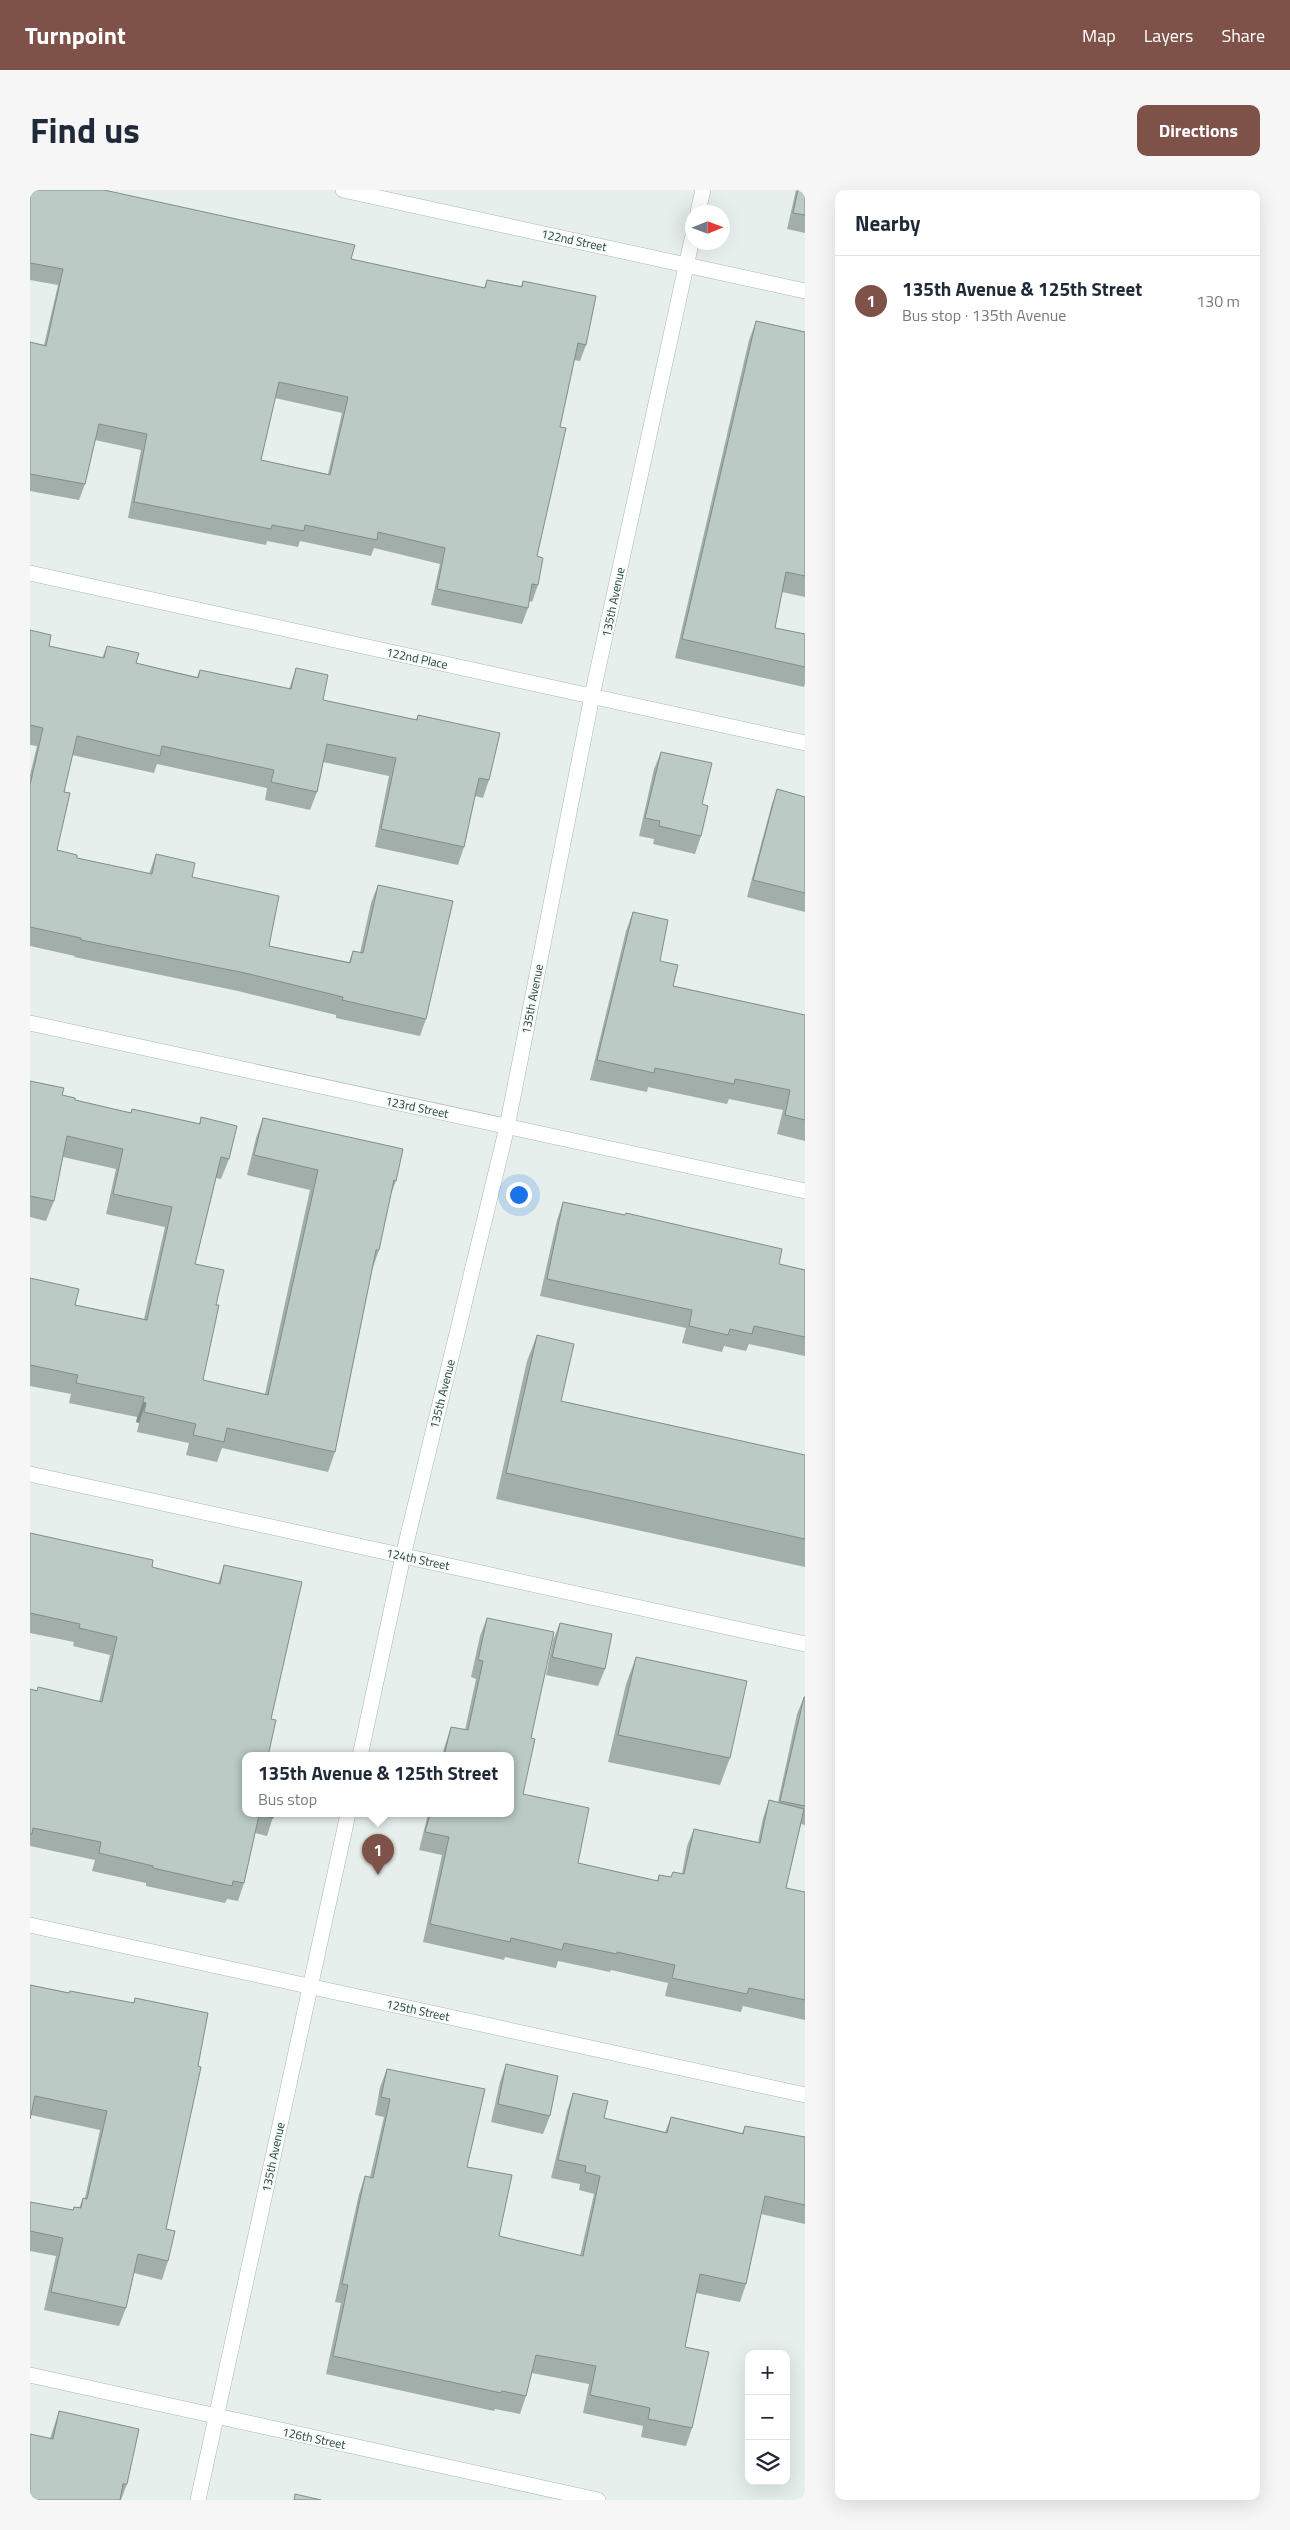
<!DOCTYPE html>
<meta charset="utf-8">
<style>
:root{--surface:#fff;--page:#f6f6f7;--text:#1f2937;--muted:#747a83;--line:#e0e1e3;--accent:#7f5249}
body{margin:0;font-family:"Titillium Web",sans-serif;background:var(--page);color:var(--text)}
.controls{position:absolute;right:15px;bottom:15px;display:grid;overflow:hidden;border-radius:10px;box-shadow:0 5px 20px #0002}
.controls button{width:45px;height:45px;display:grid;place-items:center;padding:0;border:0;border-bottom:1px solid var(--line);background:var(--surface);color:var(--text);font:25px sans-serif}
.compass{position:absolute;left:655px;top:15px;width:45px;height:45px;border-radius:50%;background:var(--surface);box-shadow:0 5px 20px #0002;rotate:89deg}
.you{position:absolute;left:488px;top:1004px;width:18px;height:18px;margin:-12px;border:4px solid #fff;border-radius:50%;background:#1a73e8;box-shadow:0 0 0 8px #1a73e833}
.badge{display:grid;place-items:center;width:32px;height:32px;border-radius:50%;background:var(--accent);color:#fff;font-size:16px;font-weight:700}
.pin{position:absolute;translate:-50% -41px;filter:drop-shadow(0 1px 2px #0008)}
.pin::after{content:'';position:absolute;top:26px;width:18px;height:15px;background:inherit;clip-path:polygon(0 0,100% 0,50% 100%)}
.popup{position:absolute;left:212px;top:1562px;width:272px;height:65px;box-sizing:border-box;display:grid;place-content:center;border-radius:10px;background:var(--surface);filter:drop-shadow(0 1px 4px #0005);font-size:16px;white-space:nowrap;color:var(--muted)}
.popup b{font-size:19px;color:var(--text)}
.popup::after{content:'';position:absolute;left:50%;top:100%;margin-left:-10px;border:10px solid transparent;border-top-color:var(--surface)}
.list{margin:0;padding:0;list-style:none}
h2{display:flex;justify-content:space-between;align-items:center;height:65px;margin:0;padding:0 20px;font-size:21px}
h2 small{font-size:16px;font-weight:400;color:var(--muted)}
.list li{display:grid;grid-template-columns:32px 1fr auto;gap:15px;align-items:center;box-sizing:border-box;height:90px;padding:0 20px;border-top:1px solid var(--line)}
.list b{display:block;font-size:19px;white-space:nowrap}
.list p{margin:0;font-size:16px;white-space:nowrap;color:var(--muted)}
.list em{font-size:16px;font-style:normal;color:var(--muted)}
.icon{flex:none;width:28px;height:28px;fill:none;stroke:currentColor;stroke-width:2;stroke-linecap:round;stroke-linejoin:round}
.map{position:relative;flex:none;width:775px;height:2310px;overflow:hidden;border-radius:10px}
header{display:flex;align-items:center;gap:30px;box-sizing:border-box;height:70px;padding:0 25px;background:var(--accent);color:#fff}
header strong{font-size:24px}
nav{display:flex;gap:28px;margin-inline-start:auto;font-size:18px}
.intro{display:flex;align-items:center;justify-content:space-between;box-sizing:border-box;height:120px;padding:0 30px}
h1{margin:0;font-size:35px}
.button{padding:12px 22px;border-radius:10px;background:var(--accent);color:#fff;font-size:18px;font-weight:700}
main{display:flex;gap:30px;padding:0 30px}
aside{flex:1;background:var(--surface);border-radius:10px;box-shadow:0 5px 20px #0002}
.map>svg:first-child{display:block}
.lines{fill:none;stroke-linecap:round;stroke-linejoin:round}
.minor-casing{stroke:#a8b8b2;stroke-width:16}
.minor{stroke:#fff;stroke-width:15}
.wall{fill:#a1aea9;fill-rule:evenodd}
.shaded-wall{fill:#838d89}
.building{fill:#bbcac4;stroke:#838d89;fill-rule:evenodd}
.labels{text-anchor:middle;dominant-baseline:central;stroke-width:4.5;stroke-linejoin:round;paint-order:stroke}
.street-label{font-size:12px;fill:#24423a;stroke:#f7fbf9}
</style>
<header>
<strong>Turnpoint</strong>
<nav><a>Map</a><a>Layers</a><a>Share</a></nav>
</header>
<div class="intro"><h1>Find us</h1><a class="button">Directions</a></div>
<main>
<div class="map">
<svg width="775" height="2310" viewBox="0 0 775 2310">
<rect width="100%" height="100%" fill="#e6efeb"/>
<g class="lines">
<!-- minor casing -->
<g class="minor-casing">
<g id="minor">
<polyline points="313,0 775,101"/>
<polyline points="668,22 673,0"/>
<polyline points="0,383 775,553"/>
<polyline points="0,833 775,1001"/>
<polyline points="0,1284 775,1454"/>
<polyline points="330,1566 373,1366 477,937 562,506 662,49"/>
<polyline points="0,1735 775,1905"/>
<polyline points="0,2185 568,2310"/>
<polyline points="168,2310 318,1624"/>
</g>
</g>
<!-- minor -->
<use href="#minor" class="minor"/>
</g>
<!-- wall -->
<g class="wall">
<path d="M0,0l454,98 3,-8 34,6 2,-5 63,64 -6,16 -6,-1 -14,67 -23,129 1,29 -6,17 -3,-1 -1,7 -6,16 -91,-19 9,-41 -66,-16 -3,8 -71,-15 -2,6 -31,-6 -1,4 -138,-27 13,-68 -46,-10 -10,44 -6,16 -49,-9v-149l14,3 14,-60 -28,-5zM245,208l67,15 -14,61 -67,-14z"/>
<polygon points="766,0 775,0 775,43 757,39"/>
<polygon points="726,131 775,142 775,407 752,402 745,438 775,444 775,493 774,497 645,468 719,150"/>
<polygon points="0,440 19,456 72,468 77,456 106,473 167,487 170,480 259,499 266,478 293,510 386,530 388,525 459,590 453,608 445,606 434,657 428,675 345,657 359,586 293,572 287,602 280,620 235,610 237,598 127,574 124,583 42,565 34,602 27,660 47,668 119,684 126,664 162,687 239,756 319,772 323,761 330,763 341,713 348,695 396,829 390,846 306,828 306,825 208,801 44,767 45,766 0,756 0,585 7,556 0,555"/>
<polygon points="631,562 672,614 671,646 665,664 623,654 624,649 609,646 624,579"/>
<polygon points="747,599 775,607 775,722 717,707 741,617"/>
<polygon points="603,722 643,796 775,825 775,951 747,944 753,920 699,909 697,914 618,897 617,902 560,890 596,741"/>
<polygon points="0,891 45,910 101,923 102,919 169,934 171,927 199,969 191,989 186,988 165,1074 186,1115 173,1190 235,1204 280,1000 217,985 226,948 233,928 366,991 360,1006 349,1060 342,1080 305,1262 298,1282 192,1258 187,1272 156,1265 159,1253 107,1242 109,1233 106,1232 107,1227 39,1213 41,1204 0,1196 0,1088 45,1115 114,1129 135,1037 76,1024 86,979 33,967 24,1011 16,1031 0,1027"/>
<polygon points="533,1012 749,1074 775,1080 775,1166 719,1154 716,1161 694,1156 692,1162 652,1153 656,1138 510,1106 527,1030"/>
<polygon points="507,1145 531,1211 775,1265 775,1377 466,1309 497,1171"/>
<polygon points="0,1343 122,1377 188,1394 194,1375 216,1566 244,1624 237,1646 225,1643 214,1693 208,1711 197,1709 195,1713 116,1696 116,1693 62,1681 65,1670 0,1656 0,1499 7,1500 8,1497 69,1512 80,1465 43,1456 44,1452 0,1443"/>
<polygon points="457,1428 501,1548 493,1604 548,1673 627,1691 629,1685 641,1687 643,1682 652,1684 657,1656 664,1639 728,1652 733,1628 739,1610 748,1612 767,1524 774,1507 775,1507 775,1635 771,1634 756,1698 775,1702 775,1830 713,1816 711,1822 635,1806 638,1793 581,1780 580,1782 528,1771 526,1778 475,1767 474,1770 393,1752 412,1665 389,1660 398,1624 480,1624 480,1566 412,1566 415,1555 421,1537 435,1540 446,1489 441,1487 450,1446"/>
<polygon points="530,1433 575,1479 568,1496 516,1485 523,1450"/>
<polygon points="606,1467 700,1568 690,1595 578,1572 596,1494"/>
<polygon points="0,1795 39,1803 103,1813 105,1808 136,2039 138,2071 132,2090 104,2083 96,2118 89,2136 14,2120 26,2066 0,2061 0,2012 43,2020 49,2018 53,2008 55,2008 70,1940 1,1925"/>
<polygon points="476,1874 520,1926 513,1944 461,1932 470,1892"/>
<polygon points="357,1879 437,1977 469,2046 550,2066 564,2004 549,2000 550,1994 521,1988 537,1921 543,1903 574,1928 635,1942 641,1927 712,1943 715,1936 775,1947 775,2034 731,2024 716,2094 710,2112 666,2103 655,2157 662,2238 656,2256 611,2247 613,2236 553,2223 559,2194 502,2183 496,2206 490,2224 465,2219 464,2221 296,2184 311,2113 305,2112 329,2004 335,1986 340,1987 354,1927 345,1925 350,1897"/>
<polygon points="29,2221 97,2294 91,2310 0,2310"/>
</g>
<!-- shaded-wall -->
<polygon class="shaded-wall" points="113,1212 116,1213 109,1233 106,1232"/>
<!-- building -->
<g class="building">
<path d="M0,0h74l251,55 -4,14 134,29 2,-8 35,7 1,-6 73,15 -10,49 -8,-2 -18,84 6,1 -29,128 6,2 -5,27 -6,-1 -4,24 -91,-19 8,-41 -67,-16 -1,8 -72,-15 -1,6 -32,-6 -1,4 -137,-27 13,-68 -48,-10 -14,60 -55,-10v-132l16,4 17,-77 -33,-6zM249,192l69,15 -18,78 -69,-15z"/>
<polygon points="768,0 775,0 775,25 763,23"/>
<polygon points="726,131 775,142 775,386 756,382 745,438 775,444 775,477 652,449"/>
<polygon points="0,440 21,445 19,456 74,468 77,456 109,463 106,473 168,488 170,480 261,499 266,478 298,485 293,510 387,530 388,525 470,543 459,590 449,588 434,657 351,639 366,568 297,554 287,602 241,592 244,580 132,556 130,566 47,546 34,602 40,603 27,660 47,665 47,668 122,684 126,664 165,673 162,687 249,706 239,756 320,773 323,761 333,763 348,695 423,711 396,829 312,810 313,807 215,783 51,750 51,748 0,737 0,595 13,538 0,535"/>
<polygon points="631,562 682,573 672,614 678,616 671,646 629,636 630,631 615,628"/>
<polygon points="747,599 775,607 775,703 723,690"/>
<polygon points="603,722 638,730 630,771 648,775 643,796 775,825 775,930 755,925 760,900 705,889 704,894 625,878 624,883 567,870"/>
<polygon points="0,891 34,898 32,905 45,908 45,910 101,923 102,919 170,934 171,927 207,936 199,969 191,967 165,1074 194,1080 186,1115 189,1115 173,1190 238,1205 288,980 224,965 233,928 373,959 366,991 364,990 349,1060 346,1060 305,1262 197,1238 194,1252 163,1245 166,1234 114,1222 116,1213 113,1212 114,1207 46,1193 48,1185 0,1175 0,1088 49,1099 45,1115 117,1130 142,1017 83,1004 93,959 37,946 24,1011 0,1006"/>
<polygon points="533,1012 595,1025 596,1023 752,1059 749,1074 775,1080 775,1147 724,1136 722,1144 700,1139 698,1145 659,1136 662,1120 517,1089"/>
<polygon points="507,1145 544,1154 531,1211 775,1265 775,1349 476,1283"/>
<polygon points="0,1343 123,1370 122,1377 190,1394 194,1375 272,1392 241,1529 246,1530 238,1566 216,1566 216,1624 244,1624 243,1628 229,1625 214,1693 203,1691 202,1696 123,1678 123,1676 69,1663 71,1652 3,1638 2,1644 0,1644 0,1499 7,1501 8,1497 72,1512 87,1447 49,1438 50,1434 0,1423"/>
<polygon points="457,1428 524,1442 501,1548 505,1549 493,1604 559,1618 548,1673 628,1691 629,1685 641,1687 643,1682 654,1684 664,1639 730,1653 739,1610 774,1619 756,1698 775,1702 775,1810 719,1798 717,1804 642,1788 645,1775 587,1762 587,1764 534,1753 532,1760 481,1748 480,1752 400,1734 419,1647 395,1642 400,1624 480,1624 480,1566 414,1566 421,1537 438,1540 453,1471 448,1470"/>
<polygon points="530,1433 582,1444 575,1479 522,1467"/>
<polygon points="606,1467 717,1491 700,1568 588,1545"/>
<polygon points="774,1507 775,1507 775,1616 750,1611"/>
<polygon points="0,1795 39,1803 40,1801 104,1813 105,1808 178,1823 168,1876 171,1877 136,2039 145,2041 138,2071 108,2064 96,2118 21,2102 33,2048 0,2041 0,2012 43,2020 44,2017 51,2018 53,2008 57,2009 77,1921 5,1906 0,1929"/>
<polygon points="476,1874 528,1886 520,1926 468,1914"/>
<polygon points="357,1879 455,1899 437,1977 482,1985 469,2046 553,2066 570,1986 555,1982 556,1976 528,1970 543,1903 578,1911 574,1928 637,1943 641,1927 713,1944 715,1936 775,1947 775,2015 735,2006 716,2094 670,2084 655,2157 679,2162 662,2238 618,2229 620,2218 560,2205 566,2176 506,2165 496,2206 472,2201 471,2203 303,2166 318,2095 312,2094 335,1986 343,1988 360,1909 351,1907"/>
<polygon points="29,2221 109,2239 97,2294 93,2294 90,2310 0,2310 0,2244 23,2249"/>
<polygon points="265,2304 291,2310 264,2310"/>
</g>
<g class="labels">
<!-- street labels -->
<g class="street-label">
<text transform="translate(544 50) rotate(12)">122nd Street</text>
<text transform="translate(583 412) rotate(-78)">135th Avenue</text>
<text transform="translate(387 468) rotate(12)">122nd Place</text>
<text transform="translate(502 809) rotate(-79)">135th Avenue</text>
<text transform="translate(387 917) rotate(12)">123rd Street</text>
<text transform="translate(412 1204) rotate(-76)">135th Avenue</text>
<text transform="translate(388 1369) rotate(12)">124th Street</text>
<text transform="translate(388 1820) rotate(12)">125th Street</text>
<text transform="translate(243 1967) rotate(-78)">135th Avenue</text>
<text transform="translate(284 2248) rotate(12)">126th Street</text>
</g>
</g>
</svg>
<div class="controls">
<button>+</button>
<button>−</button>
<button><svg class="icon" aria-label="layers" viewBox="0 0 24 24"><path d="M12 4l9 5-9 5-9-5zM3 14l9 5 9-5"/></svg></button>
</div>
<svg class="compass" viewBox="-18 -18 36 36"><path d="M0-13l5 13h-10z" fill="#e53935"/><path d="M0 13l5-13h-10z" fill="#747a83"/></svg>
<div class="you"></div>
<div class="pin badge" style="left:348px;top:1685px">1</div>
<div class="popup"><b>135th Avenue &amp; 125th Street</b>Bus stop</div>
</div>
<aside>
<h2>Nearby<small></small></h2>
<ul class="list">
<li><span class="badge">1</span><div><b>135th Avenue &amp; 125th Street</b><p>Bus stop · 135th Avenue</p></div><em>130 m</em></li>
</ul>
</aside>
</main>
